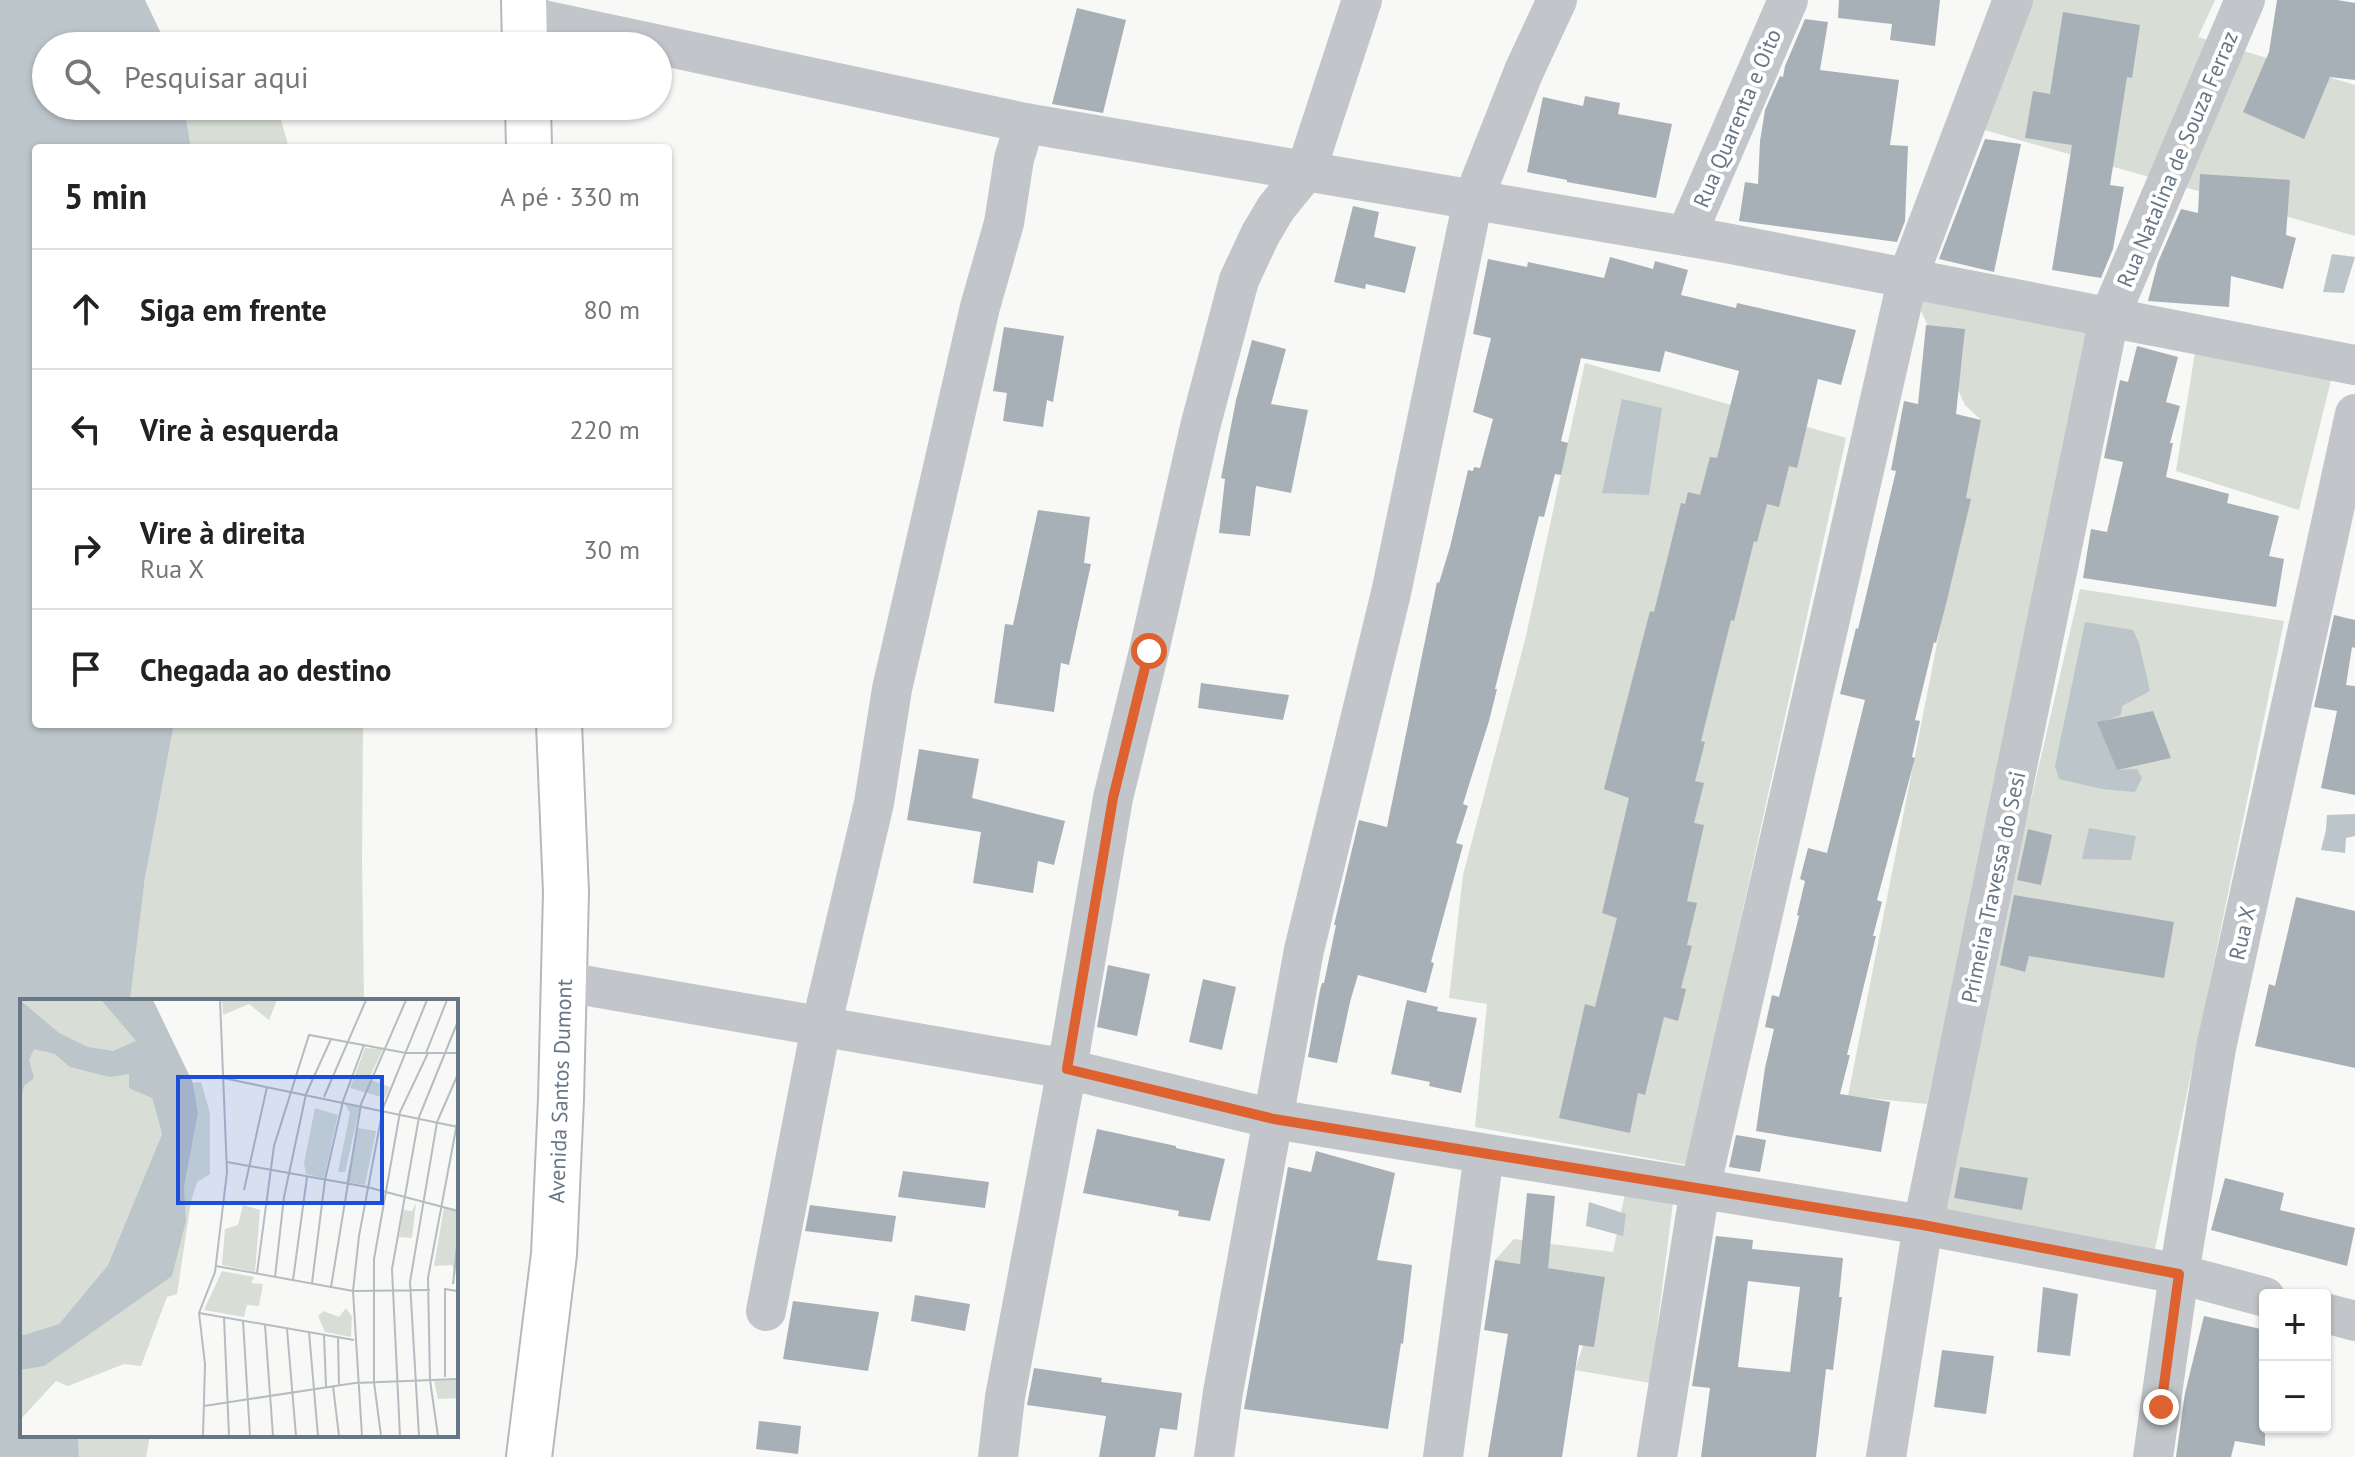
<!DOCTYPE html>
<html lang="pt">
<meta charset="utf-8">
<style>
:root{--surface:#fff;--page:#f2f2f2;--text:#222;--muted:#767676;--line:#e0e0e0}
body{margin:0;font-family:"PT Sans",sans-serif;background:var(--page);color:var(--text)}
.controls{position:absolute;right:24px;bottom:24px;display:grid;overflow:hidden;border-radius:8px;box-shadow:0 2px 6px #0004}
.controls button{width:72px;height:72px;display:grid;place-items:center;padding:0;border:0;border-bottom:2px solid var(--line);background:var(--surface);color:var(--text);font:40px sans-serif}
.stop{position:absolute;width:24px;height:24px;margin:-18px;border:6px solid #de6230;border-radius:50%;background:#fff}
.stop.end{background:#de6230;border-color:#fff;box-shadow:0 2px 8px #0008}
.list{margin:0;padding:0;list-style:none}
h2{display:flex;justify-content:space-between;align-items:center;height:104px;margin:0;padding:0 32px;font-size:34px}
h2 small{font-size:26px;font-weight:400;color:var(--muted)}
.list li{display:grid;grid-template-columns:52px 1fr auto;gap:24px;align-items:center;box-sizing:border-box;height:120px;padding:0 32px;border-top:2px solid var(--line)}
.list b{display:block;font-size:30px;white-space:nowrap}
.list p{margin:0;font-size:26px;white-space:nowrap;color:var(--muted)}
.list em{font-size:26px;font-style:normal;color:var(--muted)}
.icon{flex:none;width:44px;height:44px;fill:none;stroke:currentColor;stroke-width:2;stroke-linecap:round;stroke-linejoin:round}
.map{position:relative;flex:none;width:2355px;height:1457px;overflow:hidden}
.search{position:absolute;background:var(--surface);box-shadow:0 2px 6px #0004;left:32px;top:32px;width:640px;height:88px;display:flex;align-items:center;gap:20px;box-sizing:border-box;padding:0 28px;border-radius:44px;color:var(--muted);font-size:30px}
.panel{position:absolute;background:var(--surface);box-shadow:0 2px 6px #0004;left:32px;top:144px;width:640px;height:584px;border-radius:8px}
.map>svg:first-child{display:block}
.green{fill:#d8ddd5}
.water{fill:#bbc5ca}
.building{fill:#a8b0b7;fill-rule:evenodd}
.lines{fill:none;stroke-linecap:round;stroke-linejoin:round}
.primary-casing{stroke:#b5b9bd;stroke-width:48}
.street{stroke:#c2c5c9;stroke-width:40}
.primary{stroke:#fff;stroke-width:44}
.route{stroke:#de6230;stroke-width:10}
.labels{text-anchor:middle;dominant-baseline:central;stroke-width:8;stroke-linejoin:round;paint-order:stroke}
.street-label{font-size:22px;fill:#687786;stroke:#fff}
.inset-road{fill:none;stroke:#b5bcc2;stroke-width:2}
.view{fill:#1d4ed8;fill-opacity:0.15;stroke:#1d4ed8;stroke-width:4}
.inset-edge{fill:none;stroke:#687786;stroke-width:4}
</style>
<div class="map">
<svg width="2355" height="1457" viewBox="0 0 2355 1457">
<rect width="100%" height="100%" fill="#f8f8f6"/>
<!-- green -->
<g class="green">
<polygon points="2031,0 2215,0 2198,37 2355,85 2355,236 1981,129"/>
<polygon points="184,106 277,106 289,148 191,148"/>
<polygon points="1914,296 2094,333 1995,802 1927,1104 1848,1096 1981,420 1965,405"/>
<polygon points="2195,352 2332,376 2299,510 2176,471"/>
<polygon points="1585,363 1846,438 1687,1165 1475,1127 1487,1004 1449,998 1463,875 1526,636"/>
<polygon points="2080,589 2284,621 2155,1249 1936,1209"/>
<polygon points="174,724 363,724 362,859 364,1001 130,1001 145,878"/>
<polygon points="1626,1188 1673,1203 1650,1383 1575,1370 1605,1277 1495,1260 1514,1239 1613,1252"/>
<polygon points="78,1435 150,1435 146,1457 79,1457"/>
</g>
<!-- water -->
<g class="water">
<polygon points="0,0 145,0 167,46 46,46 46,106 184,106 191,148 36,148 36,724 174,724 145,878 130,1001 22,1001 22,1435 78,1435 79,1457 0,1457"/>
<polygon points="2332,254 2355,257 2344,293 2323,292"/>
<polygon points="1622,399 1662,408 1649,495 1602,493"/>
<polygon points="2085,622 2133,630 2139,643 2150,691 2122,706 2121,715 2098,723 2117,770 2137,769 2142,778 2135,792 2102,789 2059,779 2055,766"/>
<polygon points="2355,814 2355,836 2346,838 2345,853 2321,850 2326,830 2327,815"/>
<polygon points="2089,828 2136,836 2131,860 2082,859"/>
<polygon points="1589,1202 1626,1214 1623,1236 1586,1226"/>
</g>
<!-- building -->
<g class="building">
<polygon points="1839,0 1940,0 1935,46 1890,40 1892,24 1838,18"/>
<polygon points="2277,0 2337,0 2355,3 2355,80 2330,77 2304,139 2243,112 2269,52"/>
<polygon points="1077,8 1126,20 1103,113 1052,104"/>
<polygon points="2063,12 2140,25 2132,78 2127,77 2110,185 2124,187 2113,249 2101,278 2052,270 2072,145 2025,138 2033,91 2050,94"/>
<polygon points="1805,19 1828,22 1820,70 1899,80 1890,145 1908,146 1905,221 1897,242 1739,221 1745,182 1758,184 1760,141 1765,110 1780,76 1783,77 1785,66"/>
<polygon points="1585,96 1620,103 1618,114 1672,124 1656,198 1567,182 1567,180 1527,172 1543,97 1583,106"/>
<polygon points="1985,139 2021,144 1994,272 1939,259"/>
<polygon points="2200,174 2290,180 2286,235 2296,238 2283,289 2231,276 2229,307 2148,301 2158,262 2181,209 2198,213"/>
<polygon points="1353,206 1379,212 1374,237 1416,247 1405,293 1366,284 1365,289 1334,282"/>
<polygon points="1610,257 1653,269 1655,261 1688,270 1681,295 1736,308 1737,303 1856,330 1841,385 1818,379 1797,468 1789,466 1779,507 1767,504 1757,542 1754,541 1734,621 1731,620 1701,741 1705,742 1695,781 1704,783 1694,823 1704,825 1687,901 1697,903 1687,945 1692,946 1681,988 1686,989 1678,1021 1664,1017 1645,1095 1638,1093 1630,1133 1559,1118 1585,1004 1595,1007 1617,918 1602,913 1629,798 1604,789 1650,611 1654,612 1681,503 1685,504 1688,492 1700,495 1710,457 1717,458 1739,371 1665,351 1660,372 1581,358 1561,441 1568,443 1561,475 1555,474 1544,517 1539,516 1495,689 1497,689 1489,721 1463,804 1468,806 1456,843 1463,845 1431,962 1434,963 1426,993 1358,975 1350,1002 1337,1063 1308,1057 1320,990 1322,983 1324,983 1336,925 1334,925 1359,820 1387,827 1437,582 1439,583 1450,547 1468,470 1473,471 1474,467 1480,468 1493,419 1473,412 1491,338 1473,334 1488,259 1527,267 1528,262 1604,278"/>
<polygon points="1926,325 1965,329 1956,414 1981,420 1966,498 1971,499 1947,600 1936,643 1934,642 1915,720 1920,721 1912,757 1915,758 1877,900 1882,902 1873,936 1876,936 1847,1055 1850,1055 1840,1094 1890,1102 1881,1152 1756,1131 1765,1068 1774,1029 1765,1027 1772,995 1779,997 1799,916 1797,915 1805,881 1800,879 1808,848 1827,853 1865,700 1840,694 1856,628 1858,629 1896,471 1891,470 1904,401 1918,404"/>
<polygon points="1004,327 1064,336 1053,402 1047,400 1043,427 1003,421 1007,393 993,391"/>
<polygon points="1252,340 1286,349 1271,404 1308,410 1291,493 1256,486 1250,536 1219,533 1225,479 1221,478 1236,400"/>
<polygon points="2137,346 2178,357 2166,402 2180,406 2170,443 2173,443 2166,477 2229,494 2227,503 2279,516 2269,556 2284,559 2276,607 2083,578 2091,529 2107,532 2123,462 2104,458 2120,380 2128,382"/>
<polygon points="1038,510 1090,517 1084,563 1091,564 1069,665 1061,663 1054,712 994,703 1005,624 1013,625"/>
<polygon points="2334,615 2355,620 2355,648 2352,647 2346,685 2355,686 2355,795 2321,788 2337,711 2314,707"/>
<polygon points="1201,683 1289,695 1283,720 1198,708"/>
<polygon points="2153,711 2171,758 2117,770 2097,722"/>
<polygon points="919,749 979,759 972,798 1065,821 1054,865 1038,861 1033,893 973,883 981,832 907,820"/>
<polygon points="2028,829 2052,835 2041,885 2017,880"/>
<polygon points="2014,895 2174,922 2164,978 2029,956 2025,972 2000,965"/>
<polygon points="2296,897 2355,911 2355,1068 2255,1046 2269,984 2275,986"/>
<polygon points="1108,965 1150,974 1137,1036 1097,1027"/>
<polygon points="1203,979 1236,987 1222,1050 1189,1042"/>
<polygon points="1407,1000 1438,1007 1437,1011 1477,1018 1461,1093 1429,1086 1430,1082 1391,1074"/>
<polygon points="1097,1129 1176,1146 1176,1148 1225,1159 1210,1221 1178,1216 1179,1211 1083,1193"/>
<polygon points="1736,1135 1766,1140 1760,1172 1729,1167"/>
<polygon points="1316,1151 1395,1173 1377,1260 1412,1265 1403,1344 1401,1343 1388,1429 1244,1409 1288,1167 1311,1172"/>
<polygon points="1960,1167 2028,1178 2022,1210 1954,1198"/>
<polygon points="903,1171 989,1182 985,1208 898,1197"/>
<polygon points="2225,1178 2284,1193 2280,1210 2355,1228 2347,1266 2211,1230"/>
<polygon points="1527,1193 1555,1196 1548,1268 1605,1277 1594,1347 1579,1345 1562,1457 1488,1457 1508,1334 1484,1330 1495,1260 1520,1264"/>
<polygon points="810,1205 896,1216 892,1242 805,1231"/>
<path d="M1716,1236l37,4 -1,9 91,9 -4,39h3l-9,73 -7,-1 -10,88h-115l9,-69 -18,-2zM1748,1281l52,6 -10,85 -52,-5z"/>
<polygon points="2043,1287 2078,1294 2070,1356 2037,1352"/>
<polygon points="915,1295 970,1304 965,1331 911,1321"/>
<polygon points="793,1301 879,1312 868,1371 783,1359"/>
<polygon points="2204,1316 2265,1330 2265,1446 2235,1441 2231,1457 2176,1457 2185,1393"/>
<polygon points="1942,1350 1994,1356 1986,1414 1934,1407"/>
<polygon points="1034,1368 1102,1378 1101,1382 1182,1393 1177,1430 1160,1428 1155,1457 1099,1457 1106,1416 1027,1405"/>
<polygon points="759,1421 801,1426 798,1454 756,1449"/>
</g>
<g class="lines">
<!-- primary casing -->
<g class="primary-casing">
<g id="primary">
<polyline points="524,0 525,46"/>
<polyline points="528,106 529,148"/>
<polyline points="529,1457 554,1254 561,1099 566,892 559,724"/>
</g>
</g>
<!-- street -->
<g class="street">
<polyline points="524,16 1025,123 1726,243 2355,365"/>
<polyline points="1686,236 1788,0"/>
<polyline points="565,982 1067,1069 1274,1119 1923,1225 2179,1274 2265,1297"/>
<polyline points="766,1311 821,1027 874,803 892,689 980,307 1004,223 1014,159 1025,123"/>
<polyline points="2325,1313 2355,1321"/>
<polyline points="998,1457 1005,1397 1067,1069 1113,798 1149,651 1200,427 1239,280 1260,235 1276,208 1306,171 1362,0"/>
<polyline points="1214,1457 1223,1392 1304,950 1391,593 1473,200 1524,71 1557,0"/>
<polyline points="1443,1457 1484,1154"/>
<polyline points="1657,1457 1700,1189 1908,277 2013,0"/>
<polyline points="1886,1457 1923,1225 2109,318 2245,0"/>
<polyline points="2153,1457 2179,1274 2216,1048 2355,414"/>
</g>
<!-- primary -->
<use href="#primary" class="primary"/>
</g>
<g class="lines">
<!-- route -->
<polyline class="route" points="1149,651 1113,798 1067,1069 1274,1119 1923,1225 2179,1274 2161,1407"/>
</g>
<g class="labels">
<!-- street labels -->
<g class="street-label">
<text transform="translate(1737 118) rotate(-67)">Rua Quarenta e Oito</text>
<text transform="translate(2177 159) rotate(-67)">Rua Natalina de Souza Ferraz</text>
<text transform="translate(1993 887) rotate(-78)">Primeira Travessa do Sesi</text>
<text transform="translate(2242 933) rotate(-77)">Rua X</text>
<text transform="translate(560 1091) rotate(-88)">Avenida Santos Dumont</text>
</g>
</g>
<!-- overview -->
<g transform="translate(20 999)">
<rect width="438" height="438" fill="#f8f8f6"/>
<path d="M0,1h81l35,41 26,93 -54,131 -49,59 -39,12zM202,1h55l-8,20 -20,-16 -26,11zM345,49l18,1 -14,30 21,8 -5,11 -35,-10zM181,83l9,31v61l-13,8 -6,19 -14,93 -10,3 -26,69 -17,-2 -56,22 -12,-5 -36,39v-50l26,-6 29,-22 109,-154 14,-75 -5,-30zM324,103l16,4 -15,66h-7l12,-59zM295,109l23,7 -14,63 -18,-4 -2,-11zM338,129l18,3 -11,54 -19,-3zM396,204l-4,35 -13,-1 4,-27 9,1zM223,206l17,5 -5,62 -33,-7 3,-36 13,-4zM424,209l14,1v71l-6,-15 -18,1zM202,272l32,6 -3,6 12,1 -4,22 -12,-1 -3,12 -40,-7zM326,309l6,9 -1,20 -26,-5 -7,-16 5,-5 16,6zM438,381v18l-20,1 -4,-18z" fill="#d8ddd5"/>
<path d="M0,1l39,33 29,14 25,4 23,-10 -35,-41h52l40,83 5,30 -14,75 2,33 -14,55 -128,90 -24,4v-34l39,-12 49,-59 54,-131 -10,-36 -23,-10v-14l-19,3 -40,-10 -15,-13 -21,-5 -5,11 5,18 -10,8 -4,15z" fill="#bbc5ca"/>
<path class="inset-road" d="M406,54l21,-53M203,79l235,49M304,98l42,-97M207,163l140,25 91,24M224,191l23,-103M196,267l137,25 77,-1M237,274l17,-127 35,-111 97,18h52M255,278l9,-80 22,-103 25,-55M273,281l14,-103M292,284l13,-103 18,-79 21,-56M433,285l5,-48M311,288l30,-183 45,-104M179,314l155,27M204,318l5,119M223,322l7,115M245,326l8,111M267,330l9,107M289,333l9,104M304,335l2,53M318,338l1,48M425,378v-88l12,2 1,56M313,387l6,50M184,407l151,-23 103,-4M183,437l2,-72 -6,-51 16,-41 12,-100 -7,-172M342,437l-9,-145 6,-55 24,-128 44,-108M361,437l-7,-54v-123l26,-147 28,-59M380,437l-8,-167 27,-152 39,-96M399,437l-9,-154 27,-160 21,-48M418,437l-8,-56 -2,-102 30,-160"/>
<path class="view" d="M158,78h204v126h-204z"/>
<rect width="438" height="438" class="inset-edge"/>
</g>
</svg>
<div class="controls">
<button>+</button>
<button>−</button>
</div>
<div class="stop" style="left:1149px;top:651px"></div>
<div class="stop end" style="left:2161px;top:1407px"></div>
<div class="search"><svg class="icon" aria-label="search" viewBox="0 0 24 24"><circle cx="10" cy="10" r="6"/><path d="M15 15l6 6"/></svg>Pesquisar aqui</div>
<section class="panel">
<h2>5 min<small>A pé · 330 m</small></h2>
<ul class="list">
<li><svg class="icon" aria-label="ahead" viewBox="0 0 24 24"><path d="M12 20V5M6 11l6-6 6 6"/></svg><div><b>Siga em frente</b></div><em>80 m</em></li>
<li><svg class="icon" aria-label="left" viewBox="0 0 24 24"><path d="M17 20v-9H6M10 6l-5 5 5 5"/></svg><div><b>Vire à esquerda</b></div><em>220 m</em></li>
<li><svg class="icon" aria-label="right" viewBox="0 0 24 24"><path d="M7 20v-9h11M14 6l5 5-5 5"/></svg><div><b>Vire à direita</b><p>Rua X</p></div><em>30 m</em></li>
<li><svg class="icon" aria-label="arrive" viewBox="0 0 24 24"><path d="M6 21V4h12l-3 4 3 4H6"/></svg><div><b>Chegada ao destino</b></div></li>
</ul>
</section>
</div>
